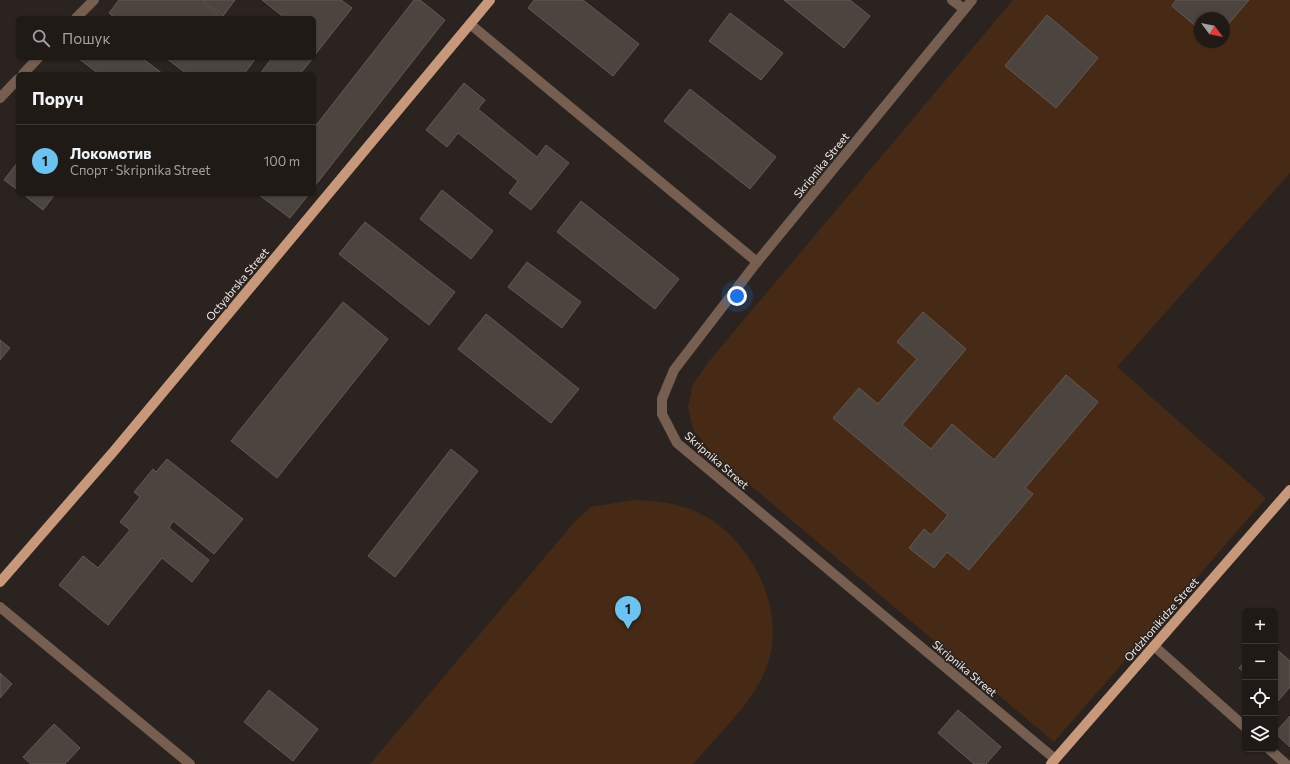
<!DOCTYPE html>
<html lang="uk">
<meta charset="utf-8">
<style>
:root{--surface:#201a17;--page:#282320;--text:#f1f3f6;--muted:#a2a1a1;--line:#3d3836;--accent:#6ac3f1}
body{margin:0;font-family:Commissioner,sans-serif;background:var(--page);color:var(--text)}
.controls{position:absolute;right:12px;bottom:12px;display:grid;overflow:hidden;border-radius:6px;box-shadow:0 1px 3px #0004}
.controls button{width:36px;height:36px;display:grid;place-items:center;padding:0;border:0;border-bottom:1px solid var(--line);background:var(--surface);color:var(--text);font:20px sans-serif}
.compass{position:absolute;left:1194px;top:12px;width:36px;height:36px;border-radius:50%;background:var(--surface);box-shadow:0 1px 3px #0004;rotate:122deg}
.you{position:absolute;left:737px;top:296px;width:14px;height:14px;margin:-10px;border:3px solid #fff;border-radius:50%;background:#1a73e8;box-shadow:0 0 0 6px #1a73e833}
.badge{display:grid;place-items:center;width:26px;height:26px;border-radius:50%;background:var(--accent);color:#111;font-size:13px;font-weight:700}
.pin{position:absolute;translate:-50% -33px;filter:drop-shadow(0 1px 2px #0008)}
.pin::after{content:'';position:absolute;top:21px;width:14px;height:12px;background:inherit;clip-path:polygon(0 0,100% 0,50% 100%)}
.list{margin:0;padding:0;list-style:none}
h2{display:flex;justify-content:space-between;align-items:center;height:52px;margin:0;padding:0 16px;font-size:17px}
h2 small{font-size:13px;font-weight:400;color:var(--muted)}
.list li{display:grid;grid-template-columns:26px 1fr auto;gap:12px;align-items:center;box-sizing:border-box;height:72px;padding:0 16px;border-top:1px solid var(--line)}
.list b{display:block;font-size:15px;white-space:nowrap}
.list p{margin:0;font-size:13px;white-space:nowrap;color:var(--muted)}
.list em{font-size:13px;font-style:normal;color:var(--muted)}
.icon{flex:none;width:22px;height:22px;fill:none;stroke:currentColor;stroke-width:2;stroke-linecap:round;stroke-linejoin:round}
.map{position:relative;flex:none;width:1290px;height:764px;overflow:hidden}
.search{position:absolute;background:var(--surface);box-shadow:0 1px 3px #0004;left:16px;top:16px;width:300px;height:44px;display:flex;align-items:center;gap:10px;box-sizing:border-box;padding:0 14px;border-radius:6px;color:var(--muted);font-size:15px}
.panel{position:absolute;background:var(--surface);box-shadow:0 1px 3px #0004;left:16px;top:72px;width:300px;height:124px;border-radius:6px}
.map>svg:first-child{display:block}
.green{fill:#462a15;fill-rule:evenodd}
.building{fill:#4c443f;stroke:#635a55}
.lines{fill:none;stroke-linecap:round;stroke-linejoin:round}
.minor{stroke:#765f51;stroke-width:10}
.major{stroke:#c7997a;stroke-width:10}
.labels{text-anchor:middle;dominant-baseline:central;stroke-width:3;stroke-linejoin:round;paint-order:stroke}
.street-label{font-size:11px;fill:#f1ece8;stroke:#2b231f}
</style>
<div class="map">
<svg width="1290" height="764" viewBox="0 0 1290 764">
<rect width="100%" height="100%" fill="#2b231f"/>
<!-- green -->
<g class="green">
<path d="M1013,0h277v173l-173,194 149,131 -212,244 -343,-290 -18,-23 -5,-22 5,-23 17,-24zM1200,18h24v24h-24z"/>
<path d="M634,500c26,1 53,4 76,19 47,30 78,98 55,152 -12,31 -50,67 -72,93h-323l207,-245 14,-12z"/>
</g>
<!-- building -->
<g class="building">
<polygon points="119,0 200,0 223,18 115,18 109,13"/>
<polygon points="202,0 235,0 223,16"/>
<polygon points="262,0 341,0 352,8 314,56 314,18 285,18"/>
<polygon points="414,0 420,0 445,20 314,187 314,128"/>
<polygon points="534,0 583,0 639,44 613,76 528,8"/>
<polygon points="784,0 850,0 870,16 844,48"/>
<polygon points="1176,0 1249,0 1224,29 1224,18 1200,18 1200,30 1172,6"/>
<polygon points="730,13 783,53 761,80 709,41"/>
<polygon points="1047,15 1098,58 1056,108 1005,66"/>
<polygon points="78,58 142,58 163,74 99,74"/>
<polygon points="166,58 256,58 244,74 187,74"/>
<polygon points="272,58 313,58 300,74 260,74"/>
<polygon points="464,83 485,100 478,109 537,157 546,145 569,163 531,210 509,193 518,181 458,133 447,147 426,130"/>
<polygon points="690,89 776,157 750,189 664,121"/>
<polygon points="18,162 18,190 4,180"/>
<polygon points="442,190 493,231 471,259 420,219"/>
<polygon points="23,194 55,194 43,210"/>
<polygon points="258,194 309,194 290,218"/>
<polygon points="581,201 679,279 655,309 557,232"/>
<polygon points="365,222 455,292 429,325 339,254"/>
<polygon points="527,262 581,302 562,328 508,287"/>
<polygon points="343,302 388,339 277,478 231,441"/>
<polygon points="923,312 966,349 902,425 931,449 952,424 994,460 1066,375 1098,402 1025,488 1033,494 969,570 947,552 934,568 909,548 924,529 931,535 948,515 833,418 859,388 878,404 917,359 897,342"/>
<polygon points="486,314 579,389 551,423 458,349"/>
<polygon points="0,340 10,348 0,360"/>
<polygon points="451,449 478,471 395,577 368,556"/>
<polygon points="167,459 243,519 214,554 173,521 169,528 209,560 192,582 162,558 108,625 59,585 83,556 98,568 130,530 120,522 140,497 134,492 153,469 156,472"/>
<polygon points="1275,648 1290,661 1290,687 1278,701 1275,699"/>
<polygon points="1245,661 1245,673 1239,668"/>
<polygon points="0,673 12,684 0,698"/>
<polygon points="269,690 318,729 293,761 244,722"/>
<polygon points="958,710 1001,747 986,764 974,764 938,733"/>
<polygon points="1290,716 1290,747 1275,733"/>
<polygon points="54,724 80,748 65,764 31,764 23,757"/>
</g>
<g class="lines">
<!-- minor -->
<g class="minor">
<polyline points="952,0 964,9"/>
<polyline points="972,0 757,262 674,370 662,399 662,414 677,443 1055,759"/>
<polyline points="76,18 94,0"/>
<polyline points="470,24 757,262"/>
<polyline points="23,74 38,58"/>
<polyline points="0,98 18,79"/>
<polyline points="0,607 190,764"/>
<polyline points="1154,646 1245,727"/>
<polyline points="1269,749 1286,764"/>
</g>
<!-- major -->
<g class="major">
<polyline points="0,582 114,451 490,0"/>
<polyline points="1051,764 1290,490"/>
</g>
</g>
<g class="labels">
<!-- street labels -->
<g class="street-label">
<text transform="translate(821 165) rotate(-51)">Skripnika Street</text>
<text transform="translate(237 284) rotate(-50)">Octyabrska Street</text>
<text transform="translate(717 460) rotate(41)">Skripnika Street</text>
<text transform="translate(1161 619) rotate(-49)">Ordzhonikidze Street</text>
<text transform="translate(965 668) rotate(40)">Skripnika Street</text>
</g>
</g>
</svg>
<div class="controls">
<button>+</button>
<button>−</button>
<button><svg class="icon" aria-label="locate" viewBox="0 0 24 24"><circle cx="12" cy="12" r="6"/><path d="M12 2v4M12 18v4M2 12h4M18 12h4"/></svg></button>
<button><svg class="icon" aria-label="layers" viewBox="0 0 24 24"><path d="M12 4l9 5-9 5-9-5zM3 14l9 5 9-5"/></svg></button>
</div>
<svg class="compass" viewBox="-18 -18 36 36"><path d="M0-13l5 13h-10z" fill="#e53935"/><path d="M0 13l5-13h-10z" fill="#a2a1a1"/></svg>
<div class="you"></div>
<div class="pin badge" style="left:628px;top:629px">1</div>
<div class="search"><svg class="icon" aria-label="search" viewBox="0 0 24 24"><circle cx="10" cy="10" r="6"/><path d="M15 15l6 6"/></svg>Пошук</div>
<section class="panel">
<h2>Поруч<small></small></h2>
<ul class="list">
<li><span class="badge">1</span><div><b>Локомотив</b><p>Спорт · Skripnika Street</p></div><em>100 m</em></li>
</ul>
</section>
</div>
